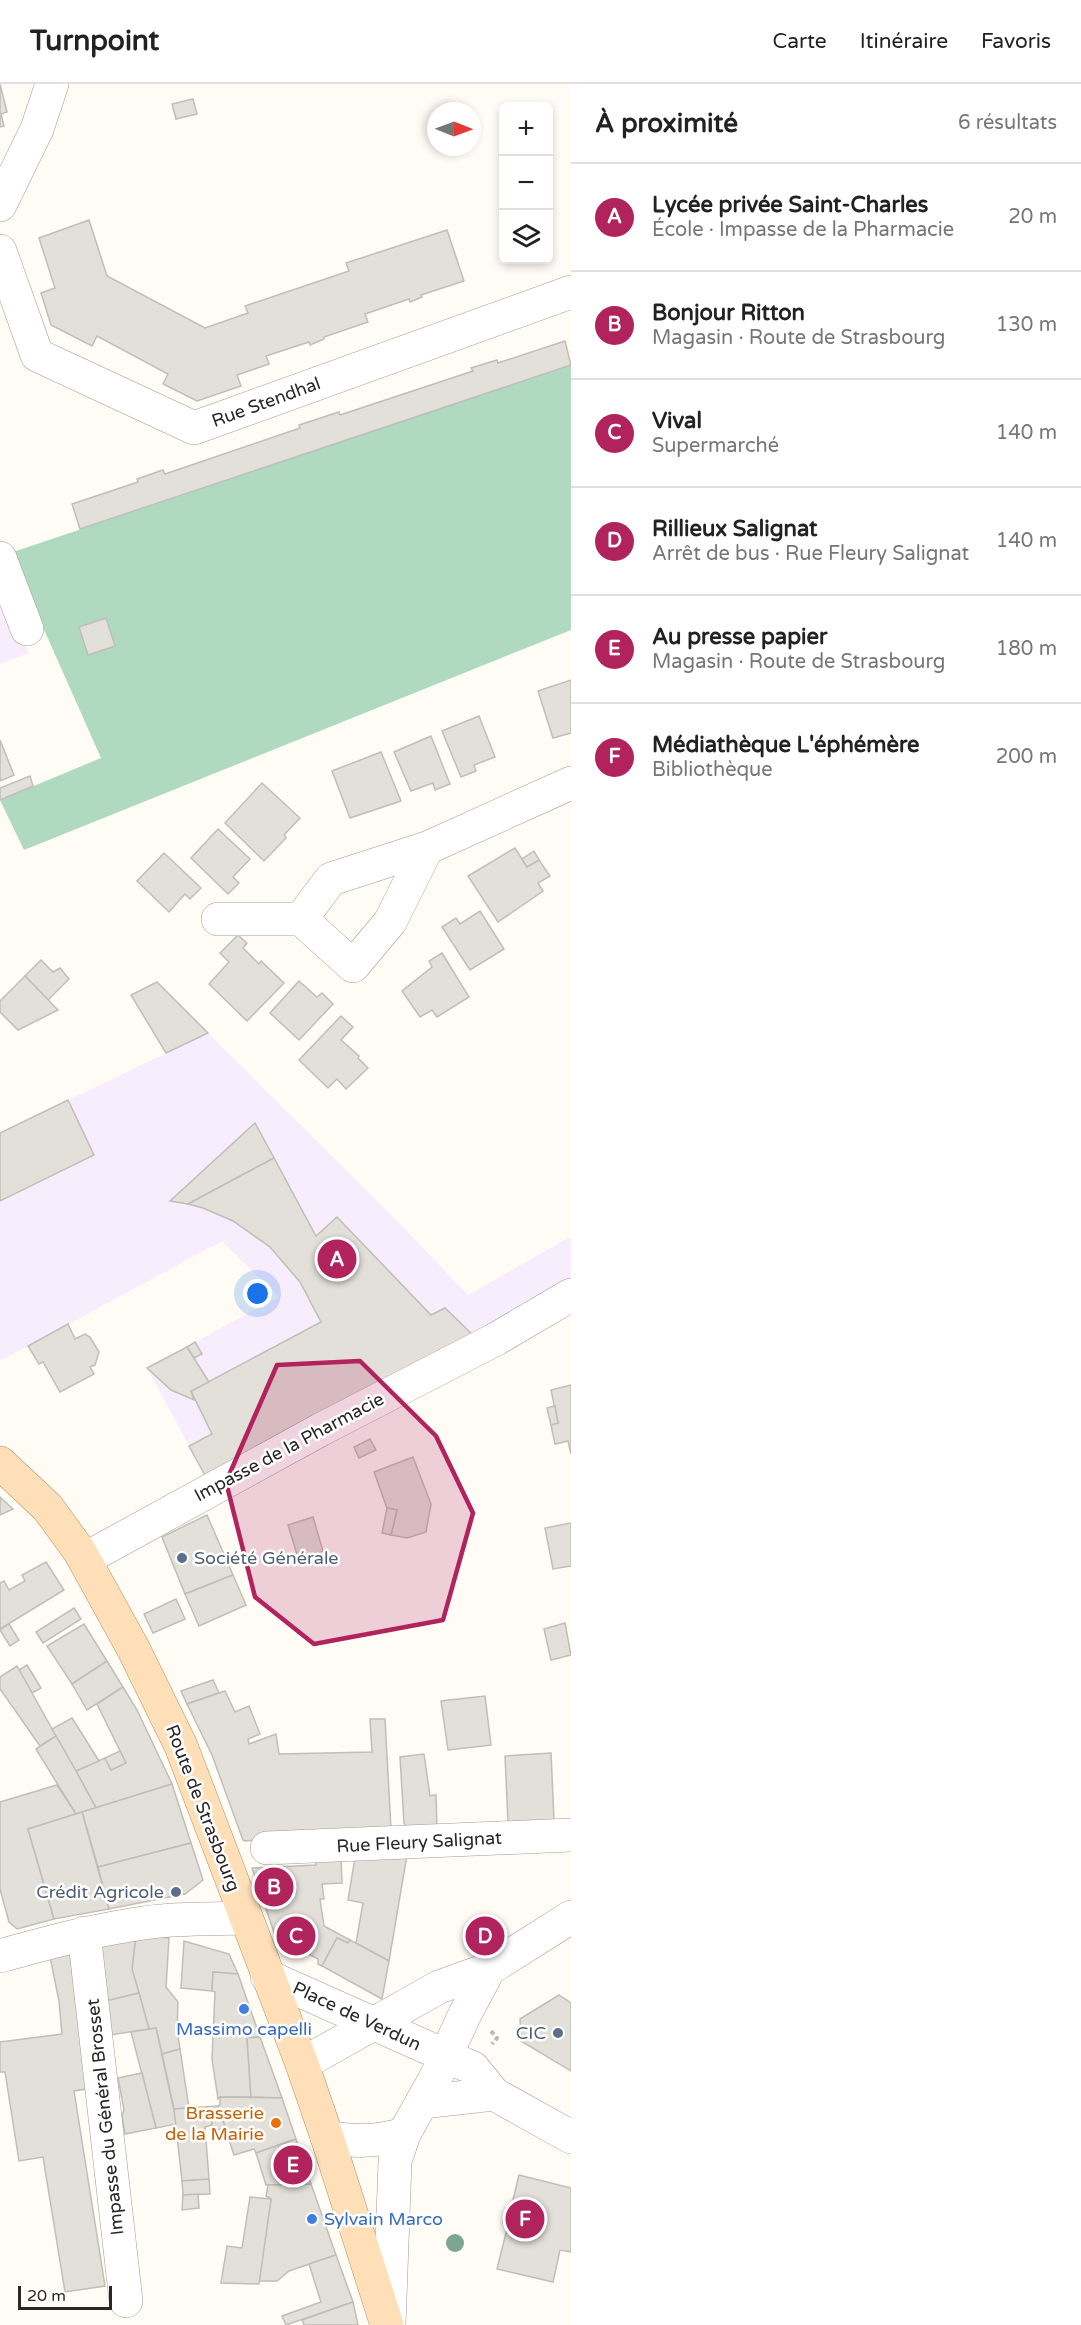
<!DOCTYPE html>
<html lang="fr">
<meta charset="utf-8">
<style>
:root{--surface:#fff;--page:#f2f2f2;--text:#222;--muted:#767676;--line:#e0e0e0;--accent:#b1235d}
body{margin:0;font-family:"Varela Round",sans-serif;background:var(--page);color:var(--text)}
.controls{position:absolute;right:18px;top:18px;display:grid;overflow:hidden;border-radius:9px;box-shadow:0 3px 9px #0003}
.controls button{width:54px;height:54px;display:grid;place-items:center;padding:0;border:0;border-bottom:2px solid var(--line);background:var(--surface);color:var(--text);font:30px sans-serif}
.compass{position:absolute;left:427px;top:18px;width:54px;height:54px;border-radius:50%;background:var(--surface);box-shadow:0 3px 9px #0003;rotate:91deg}
.scale{position:absolute;left:18px;bottom:15px;width:94px;box-sizing:border-box;padding-left:6px;border:3px solid #282725;border-top:0;font-size:16px;line-height:21px;white-space:nowrap;color:#282725;-webkit-text-stroke:4px #fff;paint-order:stroke}
.you{position:absolute;left:258px;top:1210px;width:21px;height:21px;margin:-15px;border:4px solid #fff;border-radius:50%;background:#1a73e8;box-shadow:0 0 0 9px #1a73e833}
.badge{display:grid;place-items:center;width:39px;height:39px;border-radius:50%;background:var(--accent);color:#fff;font-size:20px;font-weight:700}
.pin{position:absolute;translate:-50% -50%;border:3px solid #fff;box-shadow:0 2px 6px #0006}
.list{margin:0;padding:0;list-style:none}
h2{display:flex;justify-content:space-between;align-items:center;height:78px;margin:0;padding:0 24px;font-size:26px}
h2 small{font-size:20px;font-weight:400;color:var(--muted)}
.list li{display:grid;grid-template-columns:39px 1fr auto;gap:18px;align-items:center;box-sizing:border-box;height:108px;padding:0 24px;border-top:2px solid var(--line)}
.list b{display:block;font-size:22px;white-space:nowrap}
.list p{margin:0;font-size:20px;white-space:nowrap;color:var(--muted)}
.list em{font-size:20px;font-style:normal;color:var(--muted)}
.icon{flex:none;width:33px;height:33px;fill:none;stroke:currentColor;stroke-width:2;stroke-linecap:round;stroke-linejoin:round}
.map{position:relative;flex:none;width:571px;height:2241px;overflow:hidden}
header{display:flex;align-items:center;gap:36px;box-sizing:border-box;height:84px;padding:0 30px;background:var(--surface);border-bottom:2px solid var(--line)}
header strong{font-size:28px}
nav{display:flex;gap:33px;margin-inline-start:auto;font-size:21px}
main{display:flex}
aside{flex:1;background:var(--surface)}
.map>svg:first-child{display:block}
.education{fill:#f7edfd}
.green{fill:#afdac0}
.building{fill:#e3e0da;stroke:#c1bdb8;stroke-width:1.5}
.lines{fill:none;stroke-linecap:round;stroke-linejoin:round}
.minor-casing{stroke:#9f9c96;stroke-width:34}
.major-casing{stroke:#b39065;stroke-width:34}
.path{stroke:#bbb8b3;stroke-width:4;stroke-dasharray:4.5 3;stroke-linecap:butt}
.minor{stroke:#fff;stroke-width:33}
.major{stroke:#fedfb8;stroke-width:33}
.tree{fill:#7da690}
.marked{fill:#b1235d;fill-opacity:0.2;stroke:#b1235d;stroke-width:4.5;stroke-linejoin:round}
.service-dot{fill:#5c6f8a;stroke:#fff;stroke-width:2}
.shop-dot{fill:#3f7fe0;stroke:#fff;stroke-width:2}
.food-dot{fill:#e8710a;stroke:#fff;stroke-width:2}
.labels{text-anchor:middle;dominant-baseline:central;stroke-width:5;stroke-linejoin:round;paint-order:stroke}
.street-label{font-size:18px;fill:#282725;stroke:#fff}
.service-label{font-size:18px;fill:#4e5e75;stroke:#fff;text-anchor:end}
.shop-label{font-size:18px;fill:#366cbe;stroke:#fff}
.food-label{font-size:18px;fill:#c56008;stroke:#fff;text-anchor:end}
</style>
<header>
<strong>Turnpoint</strong>
<nav><a>Carte</a><a>Itinéraire</a><a>Favoris</a></nav>
</header>
<main>
<div class="map">
<svg width="571" height="2241" viewBox="0 0 571 2241">
<rect width="100%" height="100%" fill="#fffbf5"/>
<!-- education -->
<g class="education">
<polygon points="0,505 29,569 0,580"/>
<polygon points="208,949 404,1144 468,1211 568,1154 571,1156 571,1193 565,1203 207,1395 147,1284 279,1213 222,1157 0,1277 0,1049"/>
</g>
<!-- green -->
<polygon class="green" points="571,281 571,546 24,766 0,716 101,674 10,469"/>
<!-- building -->
<g class="building">
<polygon points="0,0 7,28 1,30 4,42 0,43"/>
<polygon points="193,15 197,30 176,35 172,20"/>
<polygon points="89,136 107,192 205,244 248,229 245,222 349,187 346,179 447,146 464,197 421,211 422,213 410,218 409,215 365,230 368,238 324,253 324,255 310,261 309,258 266,272 269,280 237,291 241,302 197,317 163,300 168,290 97,252 92,262 51,241 41,209 55,204 39,154"/>
<polygon points="565,257 571,281 80,445 72,420 138,398 137,395 163,386 165,390 300,344 299,341 339,328 340,331 473,287 471,284 497,276 498,279"/>
<polygon points="106,534 115,562 88,571 79,543"/>
<polygon points="571,596 571,649 553,654 538,607"/>
<polygon points="479,632 495,673 474,681 476,687 461,693 442,647"/>
<polygon points="431,652 450,700 435,706 433,699 411,707 394,668"/>
<polygon points="0,656 14,691 0,697"/>
<polygon points="381,668 401,717 350,734 332,687"/>
<polygon points="30,692 33,702 0,716 0,704"/>
<polygon points="262,699 300,734 284,751 286,754 264,777 225,739"/>
<polygon points="218,745 250,775 233,793 239,799 228,810 191,774"/>
<polygon points="515,764 527,783 539,776 550,792 538,799 543,807 498,838 468,792"/>
<polygon points="534,767 539,776 527,783 522,775"/>
<polygon points="164,769 201,804 190,815 185,810 169,828 137,797"/>
<polygon points="480,827 504,865 470,886 442,843 456,834 460,840"/>
<polygon points="238,851 247,859 243,864 259,880 261,877 284,899 247,937 209,900 229,878 220,869"/>
<polygon points="442,869 469,913 437,933 432,926 420,933 402,907 432,883 429,877"/>
<polygon points="41,876 53,888 60,884 69,895 48,916 25,892"/>
<polygon points="25,892 58,926 18,946 0,928 0,917"/>
<polygon points="299,897 317,913 322,909 333,920 299,956 270,929"/>
<polygon points="157,898 208,949 166,969 131,911"/>
<polygon points="341,932 353,943 341,956 359,972 358,974 368,984 346,1005 337,995 328,1004 299,976"/>
<polygon points="68,1016 94,1071 0,1117 0,1049"/>
<polygon points="255,1039 274,1074 188,1120 170,1117"/>
<polygon points="274,1074 316,1152 337,1133 431,1231 445,1224 474,1252 207,1395 189,1362 212,1350 191,1307 321,1238 300,1198 270,1163 233,1137 203,1124 188,1120"/>
<polygon points="68,1240 75,1255 85,1250 90,1253 99,1268 95,1281 90,1283 94,1290 60,1308 43,1278 39,1280 28,1262"/>
<polygon points="195,1258 202,1270 194,1274 187,1263"/>
<polygon points="187,1263 209,1298 191,1307 194,1316 171,1306 147,1284"/>
<polygon points="571,1301 571,1370 568,1357 555,1360 551,1341 558,1339 551,1306"/>
<polygon points="555,1322 558,1339 551,1341 547,1324"/>
<polygon points="370,1355 376,1366 359,1374 354,1363"/>
<polygon points="413,1373 431,1420 426,1448 407,1454 391,1451 397,1426 387,1424 374,1388"/>
<polygon points="0,1413 13,1425 0,1431"/>
<polygon points="387,1424 397,1426 391,1451 382,1449"/>
<polygon points="207,1431 233,1491 185,1510 162,1453"/>
<polygon points="313,1433 323,1467 299,1477 288,1441"/>
<polygon points="571,1439 571,1482 553,1485 545,1444"/>
<polygon points="46,1478 64,1506 0,1545 0,1499 4,1497 9,1506 25,1497 22,1491"/>
<polygon points="233,1491 246,1521 199,1542 185,1510"/>
<polygon points="176,1515 185,1535 153,1549 144,1530"/>
<polygon points="74,1524 81,1535 43,1559 36,1548"/>
<polygon points="565,1539 571,1571 551,1576 544,1545"/>
<polygon points="9,1540 19,1556 10,1562 0,1546"/>
<polygon points="84,1540 107,1577 72,1600 47,1562"/>
<polygon points="107,1577 123,1603 87,1626 72,1600"/>
<polygon points="27,1581 41,1604 32,1609 19,1586"/>
<polygon points="17,1582 56,1652 40,1662 0,1605 0,1593"/>
<polygon points="213,1596 219,1609 187,1620 181,1607"/>
<polygon points="123,1603 137,1626 172,1700 96,1724 76,1687 105,1674 111,1686 126,1679 97,1620"/>
<polygon points="225,1607 235,1628 249,1622 260,1650 248,1655 249,1660 276,1650 279,1670 372,1668 370,1635 385,1635 391,1745 245,1757 243,1756 212,1671 187,1620"/>
<polygon points="485,1612 491,1661 448,1666 441,1617"/>
<polygon points="72,1634 99,1677 76,1687 52,1645"/>
<polygon points="56,1652 76,1687 96,1724 76,1730 36,1665"/>
<polygon points="120,1667 126,1679 111,1686 105,1674"/>
<polygon points="551,1669 554,1736 508,1738 505,1672"/>
<polygon points="424,1670 430,1712 436,1711 437,1743 407,1744 404,1739 400,1673"/>
<polygon points="172,1700 191,1759 98,1783 82,1728"/>
<polygon points="57,1701 76,1730 28,1745 54,1835 17,1845 9,1838 0,1805 0,1718"/>
<polygon points="82,1728 109,1825 54,1835 28,1745"/>
<polygon points="191,1759 203,1796 185,1810 109,1825 98,1783"/>
<polygon points="407,1771 389,1877 356,1859 363,1819 348,1816 355,1774"/>
<polygon points="341,1774 342,1799 322,1800 324,1815 320,1815 324,1842 350,1856 348,1859 337,1854 322,1882 318,1880 318,1875 303,1867 300,1869 277,1857 252,1784 316,1781 315,1776"/>
<polygon points="136,1851 169,1854 166,1903 178,1918 177,1947 180,1965 162,1970 156,1944 149,1945 132,1885"/>
<polygon points="136,1851 132,1885 139,1909 106,1917 96,1853"/>
<polygon points="337,1854 348,1859 350,1856 389,1877 382,1915 322,1882"/>
<polygon points="184,1857 229,1870 238,1890 213,1888 212,1907 181,1904"/>
<polygon points="75,1861 87,2005 74,2007 105,2202 65,2208 43,2073 19,2077 5,1988 0,1988 0,1958 62,1950 59,1917 49,1868"/>
<polygon points="213,1888 238,1890 260,1953 247,1954 251,2013 220,2013 218,2015 212,1975 215,1908 212,1907"/>
<polygon points="139,1909 149,1945 110,1951 106,1917"/>
<polygon points="559,1911 571,1919 571,1987 521,1957 520,1935"/>
<polygon points="156,1944 177,2040 156,2044 131,1948"/>
<polygon points="260,1953 282,2014 251,2013 247,1954"/>
<polygon points="180,1965 189,2024 174,2025 162,1970"/>
<polygon points="142,1989 156,2044 125,2050 122,2032 124,2026 118,1994"/>
<polygon points="220,2013 282,2014 296,2055 256,2069 254,2065 234,2071 218,2022 220,2021"/>
<polygon points="218,2022 221,2031 212,2032 212,2041 205,2043 209,2095 182,2097 174,2025"/>
<polygon points="221,2031 225,2043 219,2046 212,2041 212,2032"/>
<polygon points="296,2055 311,2100 266,2101 256,2069"/>
<polygon points="519,2091 571,2104 571,2168 560,2166 553,2198 497,2185 508,2141 503,2139 506,2124 511,2124"/>
<polygon points="209,2095 210,2110 183,2111 182,2097"/>
<polygon points="311,2100 336,2171 289,2187 277,2197 259,2197 271,2115 266,2112 268,2101"/>
<polygon points="198,2110 199,2124 182,2126 183,2111"/>
<polygon points="250,2113 271,2115 259,2200 221,2199 227,2162 242,2164"/>
<polygon points="336,2171 353,2218 286,2241 282,2232 321,2218 309,2180"/>
<polygon points="353,2218 358,2241 304,2241 302,2236"/>
</g>
<g class="lines">
<!-- minor casing -->
<g class="minor-casing">
<g id="minor">
<polyline points="0,121 37,45 52,0"/>
<polyline points="0,167 37,271 194,344 571,208"/>
<polyline points="0,474 27,545"/>
<polyline points="427,764 390,838 353,882 301,835 331,795 427,764 571,699"/>
<polyline points="218,835 301,835"/>
<polyline points="85,1475 320,1346 496,1255 571,1211"/>
<polyline points="267,1764 571,1751"/>
<polyline points="84,1849 126,2217"/>
<path d="M0,1872c43,-12 86,-24 131,-31 38,-7 76,-6 115,-7"/>
<polyline points="267,1892 473,1984 494,2010 571,2053"/>
<polyline points="302,1980 439,1903 489,1885 571,1833"/>
<polyline points="422,2018 494,2010"/>
<path d="M327,2053c28,5 49,5 77,-3l32,-57 29,-63 24,-45"/>
<polyline points="389,2241 395,2077 404,2050"/>
</g>
</g>
<!-- major casing -->
<g class="major-casing">
<polyline id="major" points="0,1379 48,1424 80,1468 133,1564 181,1662 302,1980 327,2053 387,2241"/>
</g>
<!-- path -->
<polyline class="path" points="491,1947 497,1954 492,1960"/>
<!-- minor -->
<use href="#minor" class="minor"/>
<!-- major -->
<use href="#major" class="major"/>
</g>
<!-- trees -->
<circle class="tree" cx="455" cy="2159" r="9"/>
<!-- marked area -->
<path class="marked" d="M360,1277l76,75 37,77 -30,107 -129,24 -59,-47 -29,-115 51,-117z"/>
<!-- markers -->
<g class="service-dot">
<circle cx="182" cy="1474" r="6"/>
<circle cx="176" cy="1808" r="6"/>
<circle cx="558" cy="1949" r="6"/>
</g>
<g class="shop-dot">
<circle cx="244" cy="1925" r="6"/>
<circle cx="312" cy="2135" r="6"/>
</g>
<circle class="food-dot" cx="276" cy="2039" r="6"/>
<g class="labels">
<!-- street labels -->
<g class="street-label">
<text transform="translate(266 318) rotate(-20)">Rue Stendhal</text>
<text transform="translate(289 1363) rotate(-28)">Impasse de la Pharmacie</text>
<text transform="translate(203 1724) rotate(69)">Route de Strasbourg</text>
<text transform="translate(419 1758) rotate(-3)">Rue Fleury Salignat</text>
<text transform="translate(357 1932) rotate(25)">Place de Verdun</text>
<text transform="translate(105 2033) rotate(-96)">Impasse du Général Brosset</text>
</g>
<!-- service labels -->
<g class="service-label">
<text x="194" y="1474" text-anchor="start">Société Générale</text>
<text x="164" y="1808">Crédit Agricole</text>
<text x="546" y="1949">CIC</text>
</g>
<!-- shop labels -->
<g class="shop-label">
<text x="244" y="1945">Massimo capelli</text>
<text x="324" y="2135" text-anchor="start">Sylvain Marco</text>
</g>
<!-- food labels -->
<g class="food-label">
<text x="264" y="2029">Brasserie<tspan x="264" dy="21">de la Mairie</tspan></text>
</g>
</g>
</svg>
<div class="controls">
<button>+</button>
<button>−</button>
<button><svg class="icon" aria-label="layers" viewBox="0 0 24 24"><path d="M12 4l9 5-9 5-9-5zM3 14l9 5 9-5"/></svg></button>
</div>
<svg class="compass" viewBox="-18 -18 36 36"><path d="M0-13l5 13h-10z" fill="#e53935"/><path d="M0 13l5-13h-10z" fill="#767676"/></svg>
<div class="scale">20 m</div>
<div class="you"></div>
<div class="pin badge" style="left:337px;top:1175px">A</div>
<div class="pin badge" style="left:274px;top:1803px">B</div>
<div class="pin badge" style="left:296px;top:1852px">C</div>
<div class="pin badge" style="left:485px;top:1852px">D</div>
<div class="pin badge" style="left:293px;top:2081px">E</div>
<div class="pin badge" style="left:525px;top:2135px">F</div>
</div>
<aside>
<h2>À proximité<small>6 résultats</small></h2>
<ul class="list">
<li><span class="badge">A</span><div><b>Lycée privée Saint-Charles</b><p>École · Impasse de la Pharmacie</p></div><em>20 m</em></li>
<li><span class="badge">B</span><div><b>Bonjour Ritton</b><p>Magasin · Route de Strasbourg</p></div><em>130 m</em></li>
<li><span class="badge">C</span><div><b>Vival</b><p>Supermarché</p></div><em>140 m</em></li>
<li><span class="badge">D</span><div><b>Rillieux Salignat</b><p>Arrêt de bus · Rue Fleury Salignat</p></div><em>140 m</em></li>
<li><span class="badge">E</span><div><b>Au presse papier</b><p>Magasin · Route de Strasbourg</p></div><em>180 m</em></li>
<li><span class="badge">F</span><div><b>Médiathèque L'éphémère</b><p>Bibliothèque</p></div><em>200 m</em></li>
</ul>
</aside>
</main>
